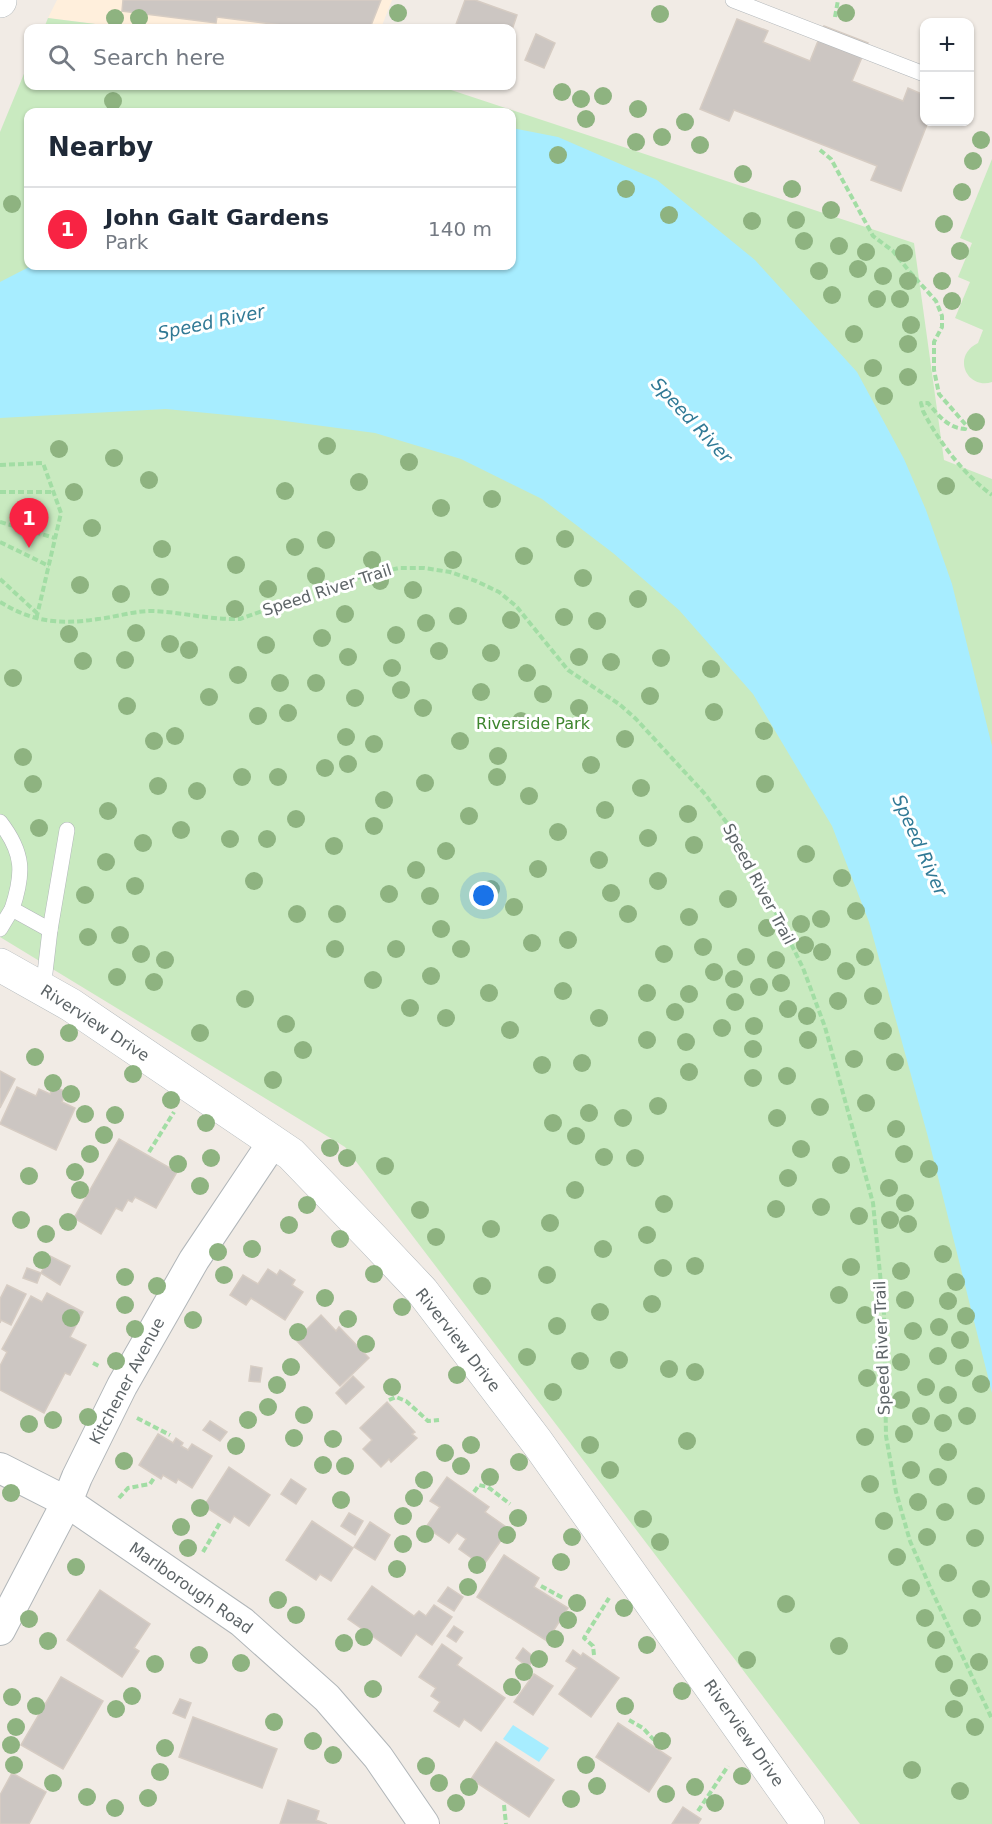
<!DOCTYPE html>
<meta charset="utf-8">
<style>
:root{--surface:#fff;--page:#f6f6f7;--text:#1f2937;--muted:#747a83;--line:#e0e1e3;--accent:#f82343}
body{margin:0;font-family:"DejaVu Sans",sans-serif;background:var(--page);color:var(--text)}
.controls{position:absolute;right:18px;top:18px;display:grid;overflow:hidden;border-radius:12px;box-shadow:0 2px 4px #0004}
.controls button{width:54px;height:54px;display:grid;place-items:center;padding:0;border:0;border-bottom:2px solid var(--line);background:var(--surface);color:var(--text);font:30px sans-serif}
.you{position:absolute;left:484px;top:896px;width:21px;height:21px;margin:-15px;border:4px solid #fff;border-radius:50%;background:#1a73e8;box-shadow:0 0 0 9px #1a73e833}
.badge{display:grid;place-items:center;width:39px;height:39px;border-radius:50%;background:var(--accent);color:#fff;font-size:20px;font-weight:700}
.pin{position:absolute;translate:-50% -50px;filter:drop-shadow(0 2px 3px #0008)}
.pin::after{content:'';position:absolute;top:32px;width:21px;height:18px;background:inherit;clip-path:polygon(0 0,100% 0,50% 100%)}
.list{margin:0;padding:0;list-style:none}
h2{display:flex;justify-content:space-between;align-items:center;height:78px;margin:0;padding:0 24px;font-size:26px}
h2 small{font-size:20px;font-weight:400;color:var(--muted)}
.list li{display:grid;grid-template-columns:39px 1fr auto;gap:18px;align-items:center;box-sizing:border-box;height:84px;padding:0 24px;border-top:2px solid var(--line)}
.list b{display:block;font-size:22px;white-space:nowrap}
.list p{margin:0;font-size:20px;white-space:nowrap;color:var(--muted)}
.list em{font-size:20px;font-style:normal;color:var(--muted)}
.icon{flex:none;width:33px;height:33px;fill:none;stroke:currentColor;stroke-width:2;stroke-linecap:round;stroke-linejoin:round}
.map{position:relative;flex:none;width:992px;height:1824px;overflow:hidden}
.search{position:absolute;background:var(--surface);box-shadow:0 2px 4px #0004;left:24px;top:24px;width:492px;height:66px;display:flex;align-items:center;gap:15px;box-sizing:border-box;padding:0 21px;border-radius:12px;color:var(--muted);font-size:22px}
.panel{position:absolute;background:var(--surface);box-shadow:0 2px 4px #0004;left:24px;top:108px;width:492px;height:162px;border-radius:12px}
.map>svg:first-child{display:block}
.commercial{fill:#ffefdc}
.green{fill:#c9eac0;fill-rule:evenodd}
.water{fill:#a7edff}
.building{fill:#ccc6c2;stroke:#d6ccc3;stroke-width:1.5}
.lines{fill:none;stroke-linecap:round;stroke-linejoin:round}
.lane-casing{stroke:#b1b6b9;stroke-width:16}
.street-casing{stroke:#b1b6b9;stroke-width:32}
.secondary-casing{stroke:#b2b8bb;stroke-width:34}
.path{stroke:#a2dda4;stroke-width:4;stroke-dasharray:6 3;stroke-linecap:butt}
.lane{stroke:#fff;stroke-width:15}
.street{stroke:#fff;stroke-width:30}
.secondary{stroke:#fff;stroke-width:33}
.tree{fill:#8eb380}
.labels{text-anchor:middle;dominant-baseline:central;stroke-width:6;stroke-linejoin:round;paint-order:stroke}
.street-label{font-size:16px;fill:#5d6467;stroke:#fff}
.park-label{font-size:16px;fill:#3d852d;stroke:#fff}
.water-label{font-size:18px;font-style:italic;fill:#307995;stroke:#fff}
</style>
<div class="map">
<svg width="992" height="1824" viewBox="0 0 992 1824">
<rect width="100%" height="100%" fill="#f1ebe5"/>
<!-- commercial -->
<polygon class="commercial" points="57,0 392,0 381,28 127,28 48,18"/>
<!-- green -->
<g class="green">
<polygon points="48,18 127,28 44,28"/>
<path d="M28,64v22h411l475,157 30,217 48,19v1345h-132l-515,-677 -345,-210v-805zM28,112h484v154h-484z"/>
<path d="M992,159v223c-25,8 -41,-26 -14,-39l5,-13 -28,-12 15,-36 -12,-5 14,-34 -12,-5z"/>
</g>
<!-- water -->
<g class="water">
<polygon points="512,128 558,137 657,180 755,260 857,372 904,459 926,510 952,584 992,746 992,1393 928,1137 869,922 832,826 753,694 679,610 613,553 542,499 461,459 375,433 270,419 166,409 0,418 0,282 31,266 512,266"/>
<polygon points="513,1725 549,1748 539,1762 503,1739"/>
</g>
<!-- building -->
<g class="building">
<polygon points="123,0 381,0 370,28 305,28 217,17 216,23 122,11"/>
<polygon points="465,0 475,0 517,15 512,30 455,27"/>
<polygon points="737,19 768,31 763,42 810,61 824,26 868,43 852,81 903,101 908,88 924,95 924,122 928,122 901,191 871,180 877,166 734,110 729,121 700,109"/>
<polygon points="536,34 555,43 544,68 525,60"/>
<polygon points="0,1071 15,1079 0,1108"/>
<polygon points="53,1086 66,1092 62,1102 75,1108 56,1150 0,1124 17,1087 36,1096 39,1089 50,1094"/>
<polygon points="119,1139 177,1172 156,1208 135,1197 132,1202 128,1200 122,1211 116,1208 101,1234 74,1218"/>
<polygon points="50,1256 70,1266 60,1285 41,1273"/>
<polygon points="27,1268 41,1273 37,1283 23,1278"/>
<polygon points="268,1269 277,1275 280,1270 295,1280 292,1285 303,1292 285,1320 251,1298 246,1305 230,1295 243,1275 258,1284"/>
<polygon points="7,1285 26,1294 11,1325 1,1320 0,1323 0,1299"/>
<polygon points="47,1293 83,1312 70,1337 86,1345 70,1375 65,1373 44,1413 0,1390 0,1366 7,1352 2,1349 31,1296 42,1302"/>
<polygon points="321,1315 336,1331 339,1327 369,1358 340,1386 296,1340"/>
<polygon points="251,1366 262,1368 260,1382 249,1381"/>
<polygon points="353,1376 364,1387 346,1404 336,1393"/>
<polygon points="387,1402 415,1432 412,1434 417,1438 391,1462 389,1459 381,1467 363,1449 372,1440 360,1428"/>
<polygon points="210,1421 227,1432 220,1441 203,1430"/>
<polygon points="158,1434 173,1443 176,1438 183,1443 181,1446 188,1450 192,1444 212,1456 192,1488 178,1479 176,1483 163,1475 161,1479 139,1465"/>
<polygon points="229,1467 270,1495 249,1526 234,1516 230,1523 204,1506"/>
<polygon points="447,1477 489,1507 485,1512 509,1529 483,1566 459,1549 466,1539 457,1533 449,1543 426,1527 440,1507 430,1501"/>
<polygon points="291,1479 306,1489 296,1504 281,1494"/>
<polygon points="349,1513 363,1521 355,1535 341,1526"/>
<polygon points="312,1521 353,1548 331,1581 320,1574 316,1580 286,1560"/>
<polygon points="370,1522 390,1535 375,1560 354,1547"/>
<polygon points="504,1555 539,1578 534,1587 568,1608 547,1641 477,1597"/>
<polygon points="372,1586 414,1616 419,1611 426,1616 434,1605 452,1617 432,1645 416,1634 401,1656 348,1619"/>
<polygon points="448,1587 463,1597 454,1611 438,1601"/>
<polygon points="100,1590 150,1624 134,1648 139,1651 122,1677 67,1640"/>
<polygon points="454,1626 463,1632 456,1642 447,1636"/>
<polygon points="442,1644 462,1658 457,1665 505,1698 481,1731 464,1719 459,1727 434,1711 440,1702 431,1696 436,1688 419,1677"/>
<polygon points="523,1648 535,1658 528,1667 516,1658"/>
<polygon points="573,1650 581,1656 583,1653 619,1678 591,1717 559,1694 577,1668 566,1661"/>
<polygon points="534,1674 553,1686 533,1715 514,1702"/>
<polygon points="61,1677 103,1701 63,1769 21,1745"/>
<polygon points="180,1699 191,1703 185,1718 173,1713"/>
<polygon points="193,1717 277,1749 262,1788 179,1757"/>
<polygon points="618,1723 671,1758 649,1792 596,1757"/>
<polygon points="496,1742 554,1780 529,1817 471,1779"/>
<polygon points="12,1773 46,1792 29,1824 0,1824 0,1795"/>
<polygon points="288,1800 319,1811 316,1820 327,1824 280,1824"/>
<polygon points="683,1807 701,1819 698,1824 672,1824"/>
</g>
<g class="lines">
<!-- lane casing -->
<g class="lane-casing">
<g id="lane">
<polyline points="733,0 924,74"/>
<path d="M0,822c24,31 24,51 12,87"/>
<polyline points="0,929 12,909 50,930"/>
<polyline points="43,990 50,930 67,830"/>
</g>
</g>
<!-- street casing -->
<g class="street-casing">
<g id="street">
<polyline points="0,1468 67,1502 242,1622 327,1698 378,1757 424,1824"/>
<polyline points="0,1630 67,1502 77,1477 122,1386 194,1260 273,1142"/>
</g>
</g>
<!-- secondary casing -->
<g class="secondary-casing">
<g id="secondary">
<polyline points="0,1 0,0"/>
<polyline points="0,965 71,1005 291,1154 372,1238 422,1291 537,1442 808,1824"/>
</g>
</g>
<!-- path -->
<g class="path">
<polyline points="835,17 838,0"/>
<path d="M820,150l11,9 42,77 20,15 16,20 27,30 6,15v11l-8,15v28l5,24 27,31 -1,4c-17,-1 -26,-13 -37,-26h-7l2,8c16,31 40,63 69,84"/>
<polyline points="0,465 43,463 61,513 36,620"/>
<polyline points="0,492 53,492"/>
<polyline points="0,522 55,538"/>
<polyline points="0,542 49,566"/>
<polyline points="0,579 37,613"/>
<path d="M0,602c33,20 59,23 98,17 18,-2 35,-8 54,-8 30,1 58,9 88,8l113,-40 46,-11h25l26,4 26,9 23,11 17,14 52,64 51,34 17,15 68,74 36,47 63,128 22,59 48,176 11,111 2,122 10,56 14,49 21,48 61,130"/>
<polyline points="149,1152 174,1112"/>
<polyline points="93,1363 101,1367"/>
<polyline points="389,1400 396,1397 406,1401 428,1421 439,1420"/>
<polyline points="137,1418 170,1435"/>
<polyline points="474,1492 479,1485 488,1487 510,1504"/>
<polyline points="119,1498 128,1488 150,1484 154,1478"/>
<polyline points="203,1552 221,1521"/>
<polyline points="541,1586 563,1598"/>
<polyline points="594,1655 593,1646 584,1638 609,1598"/>
<polyline points="629,1720 643,1728 654,1740"/>
<polyline points="504,1805 506,1824"/>
<polyline points="698,1811 728,1766"/>
</g>
<!-- lane -->
<use href="#lane" class="lane"/>
<!-- street -->
<use href="#street" class="street"/>
<!-- secondary -->
<use href="#secondary" class="secondary"/>
</g>
<!-- trees -->
<g class="tree">
<circle cx="398" cy="13" r="9"/>
<circle cx="846" cy="13" r="9"/>
<circle cx="660" cy="14" r="9"/>
<circle cx="115" cy="18" r="9"/>
<circle cx="139" cy="18" r="9"/>
<circle cx="562" cy="92" r="9"/>
<circle cx="603" cy="96" r="9"/>
<circle cx="581" cy="99" r="9"/>
<circle cx="113" cy="101" r="9"/>
<circle cx="638" cy="109" r="9"/>
<circle cx="586" cy="119" r="9"/>
<circle cx="685" cy="122" r="9"/>
<circle cx="662" cy="137" r="9"/>
<circle cx="981" cy="140" r="9"/>
<circle cx="636" cy="142" r="9"/>
<circle cx="700" cy="145" r="9"/>
<circle cx="558" cy="155" r="9"/>
<circle cx="973" cy="161" r="9"/>
<circle cx="743" cy="174" r="9"/>
<circle cx="626" cy="189" r="9"/>
<circle cx="792" cy="189" r="9"/>
<circle cx="962" cy="192" r="9"/>
<circle cx="12" cy="204" r="9"/>
<circle cx="831" cy="210" r="9"/>
<circle cx="669" cy="215" r="9"/>
<circle cx="796" cy="220" r="9"/>
<circle cx="752" cy="221" r="9"/>
<circle cx="944" cy="224" r="9"/>
<circle cx="804" cy="241" r="9"/>
<circle cx="839" cy="246" r="9"/>
<circle cx="960" cy="251" r="9"/>
<circle cx="866" cy="252" r="9"/>
<circle cx="904" cy="253" r="9"/>
<circle cx="858" cy="269" r="9"/>
<circle cx="819" cy="271" r="9"/>
<circle cx="883" cy="276" r="9"/>
<circle cx="908" cy="281" r="9"/>
<circle cx="942" cy="281" r="9"/>
<circle cx="832" cy="295" r="9"/>
<circle cx="877" cy="299" r="9"/>
<circle cx="900" cy="299" r="9"/>
<circle cx="952" cy="301" r="9"/>
<circle cx="911" cy="325" r="9"/>
<circle cx="854" cy="334" r="9"/>
<circle cx="908" cy="344" r="9"/>
<circle cx="873" cy="368" r="9"/>
<circle cx="908" cy="377" r="9"/>
<circle cx="884" cy="396" r="9"/>
<circle cx="976" cy="422" r="9"/>
<circle cx="327" cy="446" r="9"/>
<circle cx="974" cy="446" r="9"/>
<circle cx="59" cy="449" r="9"/>
<circle cx="114" cy="458" r="9"/>
<circle cx="409" cy="462" r="9"/>
<circle cx="149" cy="480" r="9"/>
<circle cx="359" cy="482" r="9"/>
<circle cx="946" cy="486" r="9"/>
<circle cx="285" cy="491" r="9"/>
<circle cx="74" cy="492" r="9"/>
<circle cx="492" cy="499" r="9"/>
<circle cx="441" cy="508" r="9"/>
<circle cx="92" cy="528" r="9"/>
<circle cx="565" cy="539" r="9"/>
<circle cx="326" cy="540" r="9"/>
<circle cx="295" cy="547" r="9"/>
<circle cx="162" cy="549" r="9"/>
<circle cx="524" cy="556" r="9"/>
<circle cx="372" cy="560" r="9"/>
<circle cx="453" cy="560" r="9"/>
<circle cx="236" cy="565" r="9"/>
<circle cx="316" cy="576" r="9"/>
<circle cx="583" cy="578" r="9"/>
<circle cx="380" cy="581" r="9"/>
<circle cx="80" cy="585" r="9"/>
<circle cx="160" cy="587" r="9"/>
<circle cx="268" cy="589" r="9"/>
<circle cx="413" cy="590" r="9"/>
<circle cx="121" cy="594" r="9"/>
<circle cx="638" cy="599" r="9"/>
<circle cx="235" cy="609" r="9"/>
<circle cx="345" cy="614" r="9"/>
<circle cx="458" cy="616" r="9"/>
<circle cx="564" cy="617" r="9"/>
<circle cx="511" cy="620" r="9"/>
<circle cx="597" cy="621" r="9"/>
<circle cx="426" cy="623" r="9"/>
<circle cx="136" cy="633" r="9"/>
<circle cx="69" cy="634" r="9"/>
<circle cx="396" cy="635" r="9"/>
<circle cx="322" cy="638" r="9"/>
<circle cx="170" cy="644" r="9"/>
<circle cx="266" cy="645" r="9"/>
<circle cx="189" cy="650" r="9"/>
<circle cx="439" cy="651" r="9"/>
<circle cx="491" cy="653" r="9"/>
<circle cx="348" cy="657" r="9"/>
<circle cx="579" cy="657" r="9"/>
<circle cx="661" cy="658" r="9"/>
<circle cx="125" cy="660" r="9"/>
<circle cx="83" cy="661" r="9"/>
<circle cx="611" cy="662" r="9"/>
<circle cx="392" cy="668" r="9"/>
<circle cx="711" cy="669" r="9"/>
<circle cx="527" cy="673" r="9"/>
<circle cx="238" cy="675" r="9"/>
<circle cx="13" cy="678" r="9"/>
<circle cx="280" cy="683" r="9"/>
<circle cx="316" cy="683" r="9"/>
<circle cx="401" cy="690" r="9"/>
<circle cx="481" cy="692" r="9"/>
<circle cx="543" cy="694" r="9"/>
<circle cx="650" cy="696" r="9"/>
<circle cx="209" cy="697" r="9"/>
<circle cx="355" cy="698" r="9"/>
<circle cx="127" cy="706" r="9"/>
<circle cx="423" cy="708" r="9"/>
<circle cx="579" cy="708" r="9"/>
<circle cx="714" cy="712" r="9"/>
<circle cx="288" cy="713" r="9"/>
<circle cx="258" cy="716" r="9"/>
<circle cx="521" cy="721" r="9"/>
<circle cx="764" cy="731" r="9"/>
<circle cx="175" cy="736" r="9"/>
<circle cx="346" cy="737" r="9"/>
<circle cx="625" cy="739" r="9"/>
<circle cx="154" cy="741" r="9"/>
<circle cx="460" cy="741" r="9"/>
<circle cx="374" cy="744" r="9"/>
<circle cx="498" cy="756" r="9"/>
<circle cx="23" cy="757" r="9"/>
<circle cx="348" cy="764" r="9"/>
<circle cx="591" cy="765" r="9"/>
<circle cx="325" cy="768" r="9"/>
<circle cx="242" cy="777" r="9"/>
<circle cx="278" cy="777" r="9"/>
<circle cx="497" cy="777" r="9"/>
<circle cx="425" cy="783" r="9"/>
<circle cx="33" cy="784" r="9"/>
<circle cx="765" cy="784" r="9"/>
<circle cx="158" cy="786" r="9"/>
<circle cx="641" cy="788" r="9"/>
<circle cx="197" cy="791" r="9"/>
<circle cx="529" cy="796" r="9"/>
<circle cx="384" cy="800" r="9"/>
<circle cx="605" cy="810" r="9"/>
<circle cx="108" cy="811" r="9"/>
<circle cx="688" cy="814" r="9"/>
<circle cx="469" cy="816" r="9"/>
<circle cx="296" cy="819" r="9"/>
<circle cx="374" cy="826" r="9"/>
<circle cx="39" cy="828" r="9"/>
<circle cx="181" cy="830" r="9"/>
<circle cx="558" cy="832" r="9"/>
<circle cx="648" cy="838" r="9"/>
<circle cx="230" cy="839" r="9"/>
<circle cx="267" cy="839" r="9"/>
<circle cx="143" cy="843" r="9"/>
<circle cx="694" cy="845" r="9"/>
<circle cx="334" cy="846" r="9"/>
<circle cx="446" cy="851" r="9"/>
<circle cx="806" cy="854" r="9"/>
<circle cx="599" cy="860" r="9"/>
<circle cx="106" cy="862" r="9"/>
<circle cx="538" cy="869" r="9"/>
<circle cx="416" cy="870" r="9"/>
<circle cx="842" cy="878" r="9"/>
<circle cx="254" cy="881" r="9"/>
<circle cx="658" cy="881" r="9"/>
<circle cx="135" cy="886" r="9"/>
<circle cx="491" cy="889" r="9"/>
<circle cx="611" cy="893" r="9"/>
<circle cx="389" cy="894" r="9"/>
<circle cx="85" cy="895" r="9"/>
<circle cx="430" cy="896" r="9"/>
<circle cx="728" cy="899" r="9"/>
<circle cx="514" cy="907" r="9"/>
<circle cx="856" cy="911" r="9"/>
<circle cx="297" cy="914" r="9"/>
<circle cx="337" cy="914" r="9"/>
<circle cx="628" cy="914" r="9"/>
<circle cx="689" cy="917" r="9"/>
<circle cx="821" cy="919" r="9"/>
<circle cx="801" cy="924" r="9"/>
<circle cx="767" cy="928" r="9"/>
<circle cx="441" cy="929" r="9"/>
<circle cx="120" cy="935" r="9"/>
<circle cx="88" cy="937" r="9"/>
<circle cx="568" cy="940" r="9"/>
<circle cx="532" cy="943" r="9"/>
<circle cx="805" cy="945" r="9"/>
<circle cx="703" cy="947" r="9"/>
<circle cx="335" cy="949" r="9"/>
<circle cx="396" cy="949" r="9"/>
<circle cx="461" cy="949" r="9"/>
<circle cx="822" cy="952" r="9"/>
<circle cx="141" cy="954" r="9"/>
<circle cx="664" cy="954" r="9"/>
<circle cx="746" cy="957" r="9"/>
<circle cx="865" cy="957" r="9"/>
<circle cx="165" cy="960" r="9"/>
<circle cx="776" cy="960" r="9"/>
<circle cx="846" cy="971" r="9"/>
<circle cx="714" cy="972" r="9"/>
<circle cx="431" cy="976" r="9"/>
<circle cx="117" cy="977" r="9"/>
<circle cx="734" cy="979" r="9"/>
<circle cx="373" cy="980" r="9"/>
<circle cx="154" cy="982" r="9"/>
<circle cx="781" cy="983" r="9"/>
<circle cx="759" cy="987" r="9"/>
<circle cx="563" cy="991" r="9"/>
<circle cx="489" cy="993" r="9"/>
<circle cx="647" cy="993" r="9"/>
<circle cx="689" cy="994" r="9"/>
<circle cx="873" cy="996" r="9"/>
<circle cx="245" cy="999" r="9"/>
<circle cx="838" cy="1001" r="9"/>
<circle cx="735" cy="1002" r="9"/>
<circle cx="410" cy="1008" r="9"/>
<circle cx="788" cy="1009" r="9"/>
<circle cx="675" cy="1012" r="9"/>
<circle cx="807" cy="1016" r="9"/>
<circle cx="446" cy="1018" r="9"/>
<circle cx="599" cy="1018" r="9"/>
<circle cx="286" cy="1024" r="9"/>
<circle cx="754" cy="1026" r="9"/>
<circle cx="722" cy="1028" r="9"/>
<circle cx="510" cy="1030" r="9"/>
<circle cx="883" cy="1031" r="9"/>
<circle cx="69" cy="1033" r="9"/>
<circle cx="200" cy="1033" r="9"/>
<circle cx="647" cy="1040" r="9"/>
<circle cx="808" cy="1040" r="9"/>
<circle cx="686" cy="1042" r="9"/>
<circle cx="753" cy="1049" r="9"/>
<circle cx="303" cy="1050" r="9"/>
<circle cx="35" cy="1057" r="9"/>
<circle cx="854" cy="1059" r="9"/>
<circle cx="895" cy="1062" r="9"/>
<circle cx="582" cy="1063" r="9"/>
<circle cx="542" cy="1065" r="9"/>
<circle cx="689" cy="1072" r="9"/>
<circle cx="133" cy="1074" r="9"/>
<circle cx="787" cy="1076" r="9"/>
<circle cx="753" cy="1078" r="9"/>
<circle cx="273" cy="1080" r="9"/>
<circle cx="53" cy="1083" r="9"/>
<circle cx="71" cy="1094" r="9"/>
<circle cx="171" cy="1100" r="9"/>
<circle cx="866" cy="1103" r="9"/>
<circle cx="658" cy="1106" r="9"/>
<circle cx="820" cy="1107" r="9"/>
<circle cx="589" cy="1113" r="9"/>
<circle cx="85" cy="1114" r="9"/>
<circle cx="115" cy="1115" r="9"/>
<circle cx="623" cy="1118" r="9"/>
<circle cx="777" cy="1118" r="9"/>
<circle cx="206" cy="1123" r="9"/>
<circle cx="553" cy="1123" r="9"/>
<circle cx="896" cy="1129" r="9"/>
<circle cx="104" cy="1135" r="9"/>
<circle cx="576" cy="1136" r="9"/>
<circle cx="330" cy="1148" r="9"/>
<circle cx="801" cy="1149" r="9"/>
<circle cx="90" cy="1154" r="9"/>
<circle cx="904" cy="1154" r="9"/>
<circle cx="604" cy="1157" r="9"/>
<circle cx="211" cy="1158" r="9"/>
<circle cx="347" cy="1158" r="9"/>
<circle cx="635" cy="1158" r="9"/>
<circle cx="178" cy="1164" r="9"/>
<circle cx="841" cy="1165" r="9"/>
<circle cx="385" cy="1166" r="9"/>
<circle cx="929" cy="1169" r="9"/>
<circle cx="75" cy="1172" r="9"/>
<circle cx="29" cy="1176" r="9"/>
<circle cx="788" cy="1178" r="9"/>
<circle cx="200" cy="1186" r="9"/>
<circle cx="889" cy="1188" r="9"/>
<circle cx="80" cy="1190" r="9"/>
<circle cx="575" cy="1190" r="9"/>
<circle cx="905" cy="1203" r="9"/>
<circle cx="664" cy="1204" r="9"/>
<circle cx="307" cy="1205" r="9"/>
<circle cx="821" cy="1207" r="9"/>
<circle cx="776" cy="1209" r="9"/>
<circle cx="420" cy="1210" r="9"/>
<circle cx="859" cy="1216" r="9"/>
<circle cx="21" cy="1220" r="9"/>
<circle cx="890" cy="1220" r="9"/>
<circle cx="68" cy="1222" r="9"/>
<circle cx="550" cy="1223" r="9"/>
<circle cx="908" cy="1224" r="9"/>
<circle cx="289" cy="1225" r="9"/>
<circle cx="491" cy="1229" r="9"/>
<circle cx="46" cy="1234" r="9"/>
<circle cx="647" cy="1235" r="9"/>
<circle cx="436" cy="1237" r="9"/>
<circle cx="340" cy="1239" r="9"/>
<circle cx="252" cy="1249" r="9"/>
<circle cx="603" cy="1249" r="9"/>
<circle cx="218" cy="1252" r="9"/>
<circle cx="943" cy="1254" r="9"/>
<circle cx="42" cy="1260" r="9"/>
<circle cx="695" cy="1266" r="9"/>
<circle cx="851" cy="1267" r="9"/>
<circle cx="663" cy="1268" r="9"/>
<circle cx="901" cy="1271" r="9"/>
<circle cx="374" cy="1274" r="9"/>
<circle cx="224" cy="1275" r="9"/>
<circle cx="547" cy="1275" r="9"/>
<circle cx="125" cy="1277" r="9"/>
<circle cx="956" cy="1282" r="9"/>
<circle cx="157" cy="1286" r="9"/>
<circle cx="482" cy="1286" r="9"/>
<circle cx="839" cy="1295" r="9"/>
<circle cx="325" cy="1298" r="9"/>
<circle cx="905" cy="1300" r="9"/>
<circle cx="948" cy="1301" r="9"/>
<circle cx="652" cy="1304" r="9"/>
<circle cx="125" cy="1305" r="9"/>
<circle cx="402" cy="1307" r="9"/>
<circle cx="600" cy="1312" r="9"/>
<circle cx="865" cy="1315" r="9"/>
<circle cx="966" cy="1316" r="9"/>
<circle cx="71" cy="1318" r="9"/>
<circle cx="348" cy="1319" r="9"/>
<circle cx="193" cy="1320" r="9"/>
<circle cx="557" cy="1326" r="9"/>
<circle cx="939" cy="1327" r="9"/>
<circle cx="135" cy="1329" r="9"/>
<circle cx="913" cy="1331" r="9"/>
<circle cx="298" cy="1332" r="9"/>
<circle cx="960" cy="1340" r="9"/>
<circle cx="366" cy="1344" r="9"/>
<circle cx="938" cy="1356" r="9"/>
<circle cx="527" cy="1357" r="9"/>
<circle cx="619" cy="1360" r="9"/>
<circle cx="116" cy="1361" r="9"/>
<circle cx="580" cy="1361" r="9"/>
<circle cx="901" cy="1362" r="9"/>
<circle cx="291" cy="1367" r="9"/>
<circle cx="964" cy="1368" r="9"/>
<circle cx="669" cy="1369" r="9"/>
<circle cx="695" cy="1372" r="9"/>
<circle cx="457" cy="1375" r="9"/>
<circle cx="867" cy="1378" r="9"/>
<circle cx="981" cy="1384" r="9"/>
<circle cx="277" cy="1385" r="9"/>
<circle cx="392" cy="1387" r="9"/>
<circle cx="926" cy="1387" r="9"/>
<circle cx="553" cy="1392" r="9"/>
<circle cx="948" cy="1395" r="9"/>
<circle cx="901" cy="1400" r="9"/>
<circle cx="268" cy="1407" r="9"/>
<circle cx="304" cy="1415" r="9"/>
<circle cx="921" cy="1416" r="9"/>
<circle cx="967" cy="1416" r="9"/>
<circle cx="88" cy="1417" r="9"/>
<circle cx="53" cy="1420" r="9"/>
<circle cx="248" cy="1420" r="9"/>
<circle cx="943" cy="1423" r="9"/>
<circle cx="29" cy="1424" r="9"/>
<circle cx="904" cy="1434" r="9"/>
<circle cx="865" cy="1437" r="9"/>
<circle cx="294" cy="1438" r="9"/>
<circle cx="333" cy="1439" r="9"/>
<circle cx="687" cy="1441" r="9"/>
<circle cx="471" cy="1445" r="9"/>
<circle cx="590" cy="1445" r="9"/>
<circle cx="236" cy="1446" r="9"/>
<circle cx="948" cy="1452" r="9"/>
<circle cx="445" cy="1453" r="9"/>
<circle cx="124" cy="1461" r="9"/>
<circle cx="519" cy="1462" r="9"/>
<circle cx="323" cy="1465" r="9"/>
<circle cx="345" cy="1466" r="9"/>
<circle cx="461" cy="1466" r="9"/>
<circle cx="610" cy="1470" r="9"/>
<circle cx="911" cy="1470" r="9"/>
<circle cx="490" cy="1477" r="9"/>
<circle cx="938" cy="1477" r="9"/>
<circle cx="424" cy="1480" r="9"/>
<circle cx="870" cy="1484" r="9"/>
<circle cx="11" cy="1493" r="9"/>
<circle cx="976" cy="1496" r="9"/>
<circle cx="414" cy="1498" r="9"/>
<circle cx="341" cy="1500" r="9"/>
<circle cx="918" cy="1502" r="9"/>
<circle cx="200" cy="1508" r="9"/>
<circle cx="945" cy="1512" r="9"/>
<circle cx="403" cy="1516" r="9"/>
<circle cx="518" cy="1518" r="9"/>
<circle cx="643" cy="1519" r="9"/>
<circle cx="884" cy="1521" r="9"/>
<circle cx="181" cy="1527" r="9"/>
<circle cx="425" cy="1534" r="9"/>
<circle cx="507" cy="1535" r="9"/>
<circle cx="572" cy="1537" r="9"/>
<circle cx="927" cy="1537" r="9"/>
<circle cx="975" cy="1538" r="9"/>
<circle cx="660" cy="1542" r="9"/>
<circle cx="403" cy="1544" r="9"/>
<circle cx="188" cy="1548" r="9"/>
<circle cx="897" cy="1557" r="9"/>
<circle cx="561" cy="1562" r="9"/>
<circle cx="477" cy="1565" r="9"/>
<circle cx="76" cy="1567" r="9"/>
<circle cx="397" cy="1569" r="9"/>
<circle cx="948" cy="1573" r="9"/>
<circle cx="468" cy="1587" r="9"/>
<circle cx="911" cy="1588" r="9"/>
<circle cx="981" cy="1589" r="9"/>
<circle cx="278" cy="1600" r="9"/>
<circle cx="577" cy="1603" r="9"/>
<circle cx="786" cy="1604" r="9"/>
<circle cx="624" cy="1608" r="9"/>
<circle cx="296" cy="1615" r="9"/>
<circle cx="925" cy="1618" r="9"/>
<circle cx="972" cy="1618" r="9"/>
<circle cx="29" cy="1619" r="9"/>
<circle cx="568" cy="1620" r="9"/>
<circle cx="364" cy="1637" r="9"/>
<circle cx="555" cy="1639" r="9"/>
<circle cx="936" cy="1640" r="9"/>
<circle cx="48" cy="1641" r="9"/>
<circle cx="344" cy="1643" r="9"/>
<circle cx="647" cy="1645" r="9"/>
<circle cx="839" cy="1646" r="9"/>
<circle cx="199" cy="1655" r="9"/>
<circle cx="539" cy="1659" r="9"/>
<circle cx="747" cy="1660" r="9"/>
<circle cx="979" cy="1662" r="9"/>
<circle cx="241" cy="1663" r="9"/>
<circle cx="155" cy="1664" r="9"/>
<circle cx="944" cy="1664" r="9"/>
<circle cx="524" cy="1672" r="9"/>
<circle cx="512" cy="1687" r="9"/>
<circle cx="959" cy="1688" r="9"/>
<circle cx="373" cy="1689" r="9"/>
<circle cx="682" cy="1691" r="9"/>
<circle cx="132" cy="1696" r="9"/>
<circle cx="12" cy="1697" r="9"/>
<circle cx="36" cy="1706" r="9"/>
<circle cx="625" cy="1706" r="9"/>
<circle cx="116" cy="1709" r="9"/>
<circle cx="954" cy="1709" r="9"/>
<circle cx="274" cy="1722" r="9"/>
<circle cx="16" cy="1727" r="9"/>
<circle cx="975" cy="1727" r="9"/>
<circle cx="313" cy="1741" r="9"/>
<circle cx="662" cy="1741" r="9"/>
<circle cx="11" cy="1745" r="9"/>
<circle cx="165" cy="1748" r="9"/>
<circle cx="333" cy="1755" r="9"/>
<circle cx="14" cy="1765" r="9"/>
<circle cx="586" cy="1765" r="9"/>
<circle cx="426" cy="1766" r="9"/>
<circle cx="912" cy="1770" r="9"/>
<circle cx="160" cy="1772" r="9"/>
<circle cx="742" cy="1776" r="9"/>
<circle cx="53" cy="1783" r="9"/>
<circle cx="439" cy="1783" r="9"/>
<circle cx="597" cy="1786" r="9"/>
<circle cx="469" cy="1787" r="9"/>
<circle cx="695" cy="1787" r="9"/>
<circle cx="960" cy="1791" r="9"/>
<circle cx="666" cy="1794" r="9"/>
<circle cx="87" cy="1797" r="9"/>
<circle cx="148" cy="1798" r="9"/>
<circle cx="571" cy="1799" r="9"/>
<circle cx="456" cy="1803" r="9"/>
<circle cx="715" cy="1803" r="9"/>
<circle cx="115" cy="1808" r="9"/>
</g>
<g class="labels">
<!-- street labels -->
<g class="street-label">
<text transform="translate(327 590) rotate(-18)">Speed River Trail</text>
<text transform="translate(759 884) rotate(62)">Speed River Trail</text>
<text transform="translate(95 1023) rotate(33)">Riverview Drive</text>
<text transform="translate(458 1340) rotate(52)">Riverview Drive</text>
<text transform="translate(882 1348) rotate(-92)">Speed River Trail</text>
<text transform="translate(127 1381) rotate(-62)">Kitchener Avenue</text>
<text transform="translate(191 1588) rotate(35)">Marlborough Road</text>
<text transform="translate(744 1733) rotate(55)">Riverview Drive</text>
</g>
<!-- park labels -->
<g class="park-label">
<text x="533" y="723">Riverside Park</text>
</g>
<!-- water labels -->
<g class="water-label">
<text transform="translate(211 322) rotate(-12)">Speed River</text>
<text transform="translate(692 420) rotate(47)">Speed River</text>
<text transform="translate(920 845) rotate(66)">Speed River</text>
</g>
</g>
</svg>
<div class="controls">
<button>+</button>
<button>−</button>
</div>
<div class="you"></div>
<div class="pin badge" style="left:29px;top:548px">1</div>
<div class="search"><svg class="icon" aria-label="search" viewBox="0 0 24 24"><circle cx="10" cy="10" r="6"/><path d="M15 15l6 6"/></svg>Search here</div>
<section class="panel">
<h2>Nearby<small></small></h2>
<ul class="list">
<li><span class="badge">1</span><div><b>John Galt Gardens</b><p>Park</p></div><em>140 m</em></li>
</ul>
</section>
</div>
